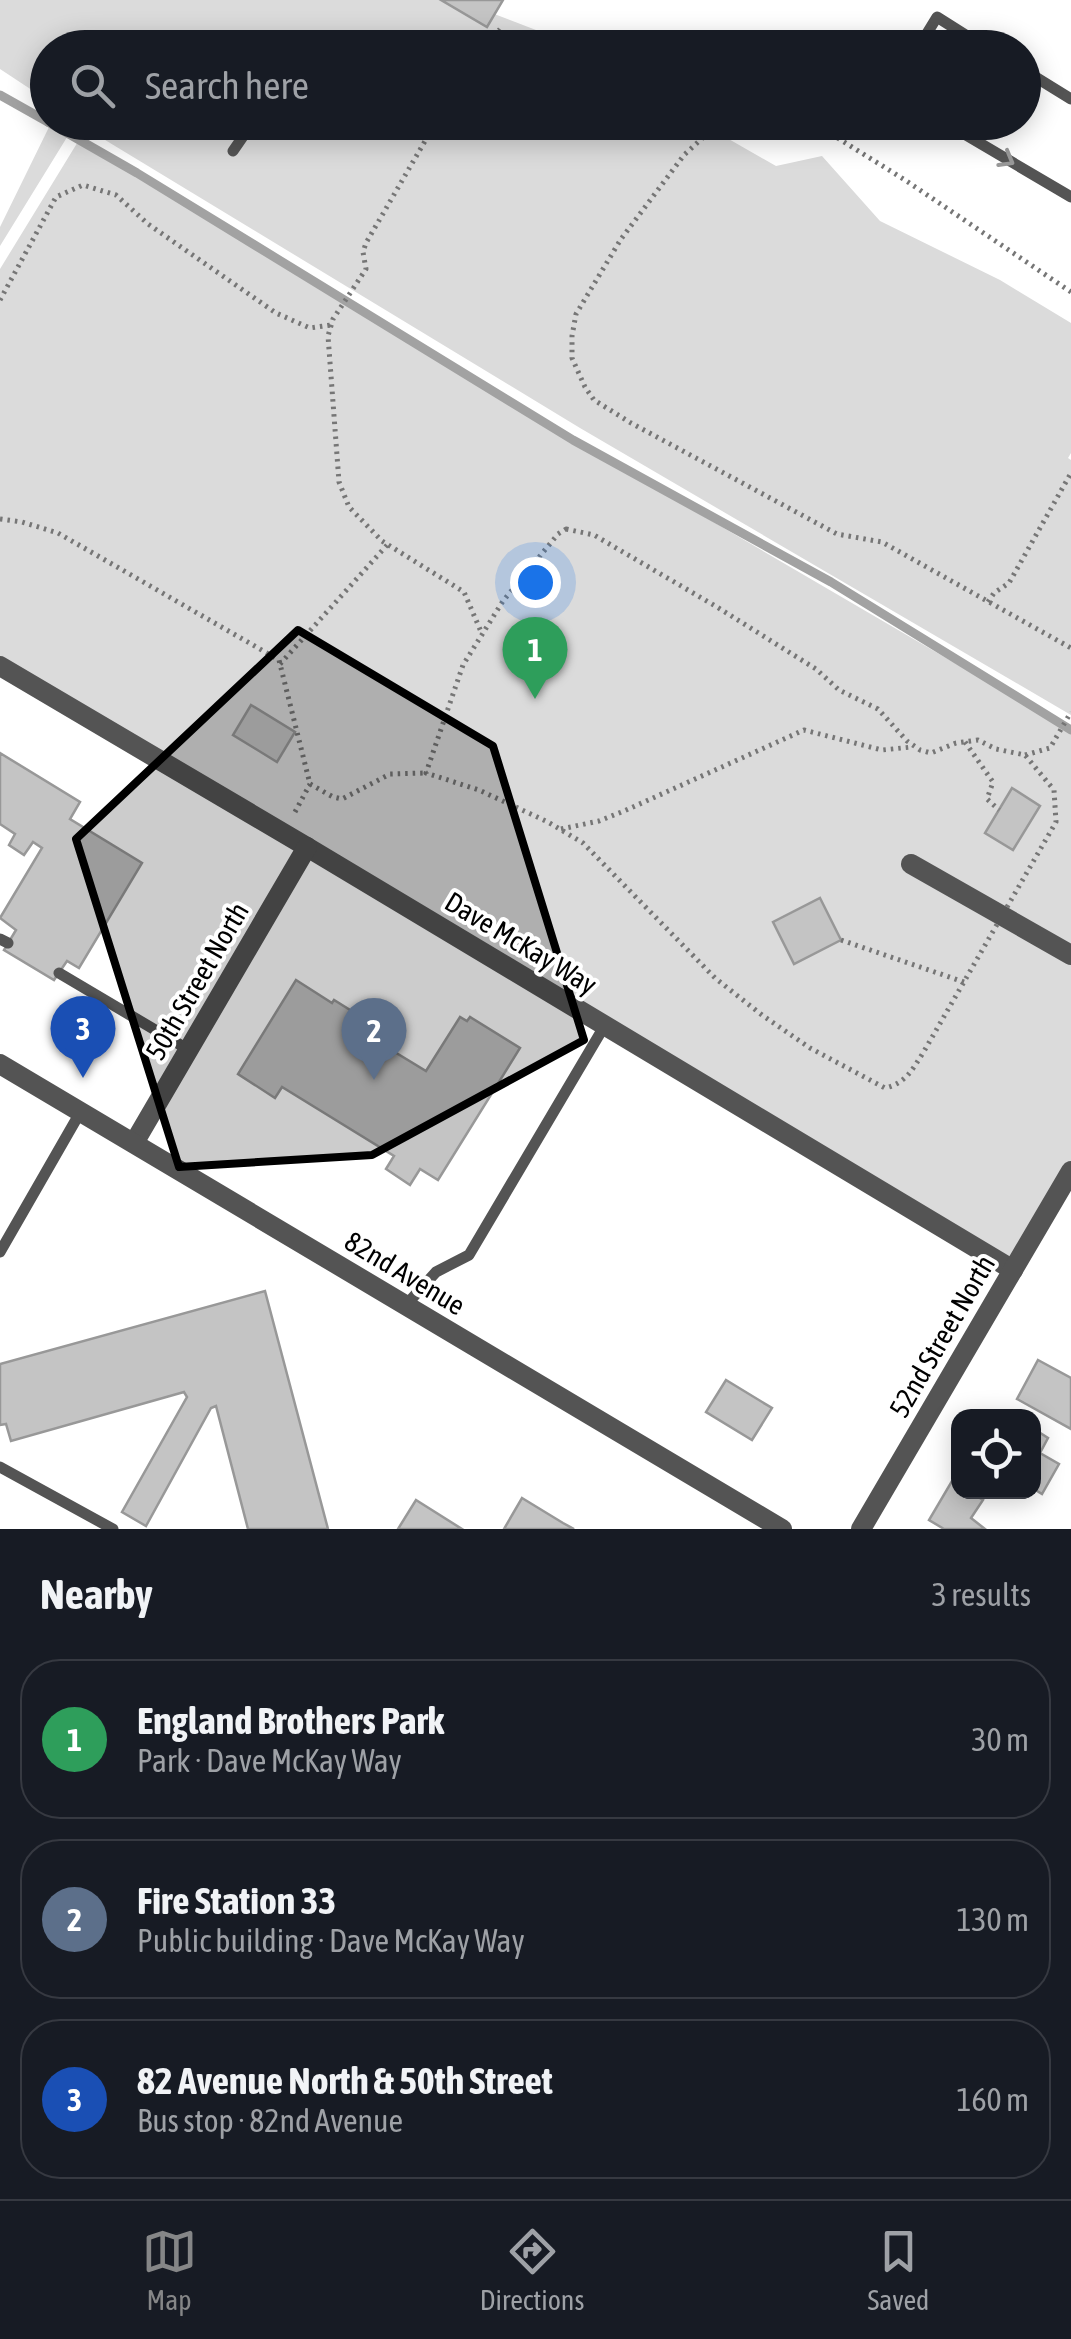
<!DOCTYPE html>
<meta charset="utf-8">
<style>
:root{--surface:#171b24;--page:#242831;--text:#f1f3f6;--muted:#9ea1a6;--line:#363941;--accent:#858687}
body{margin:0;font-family:"Asap Condensed",sans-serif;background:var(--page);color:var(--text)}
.controls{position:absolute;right:30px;bottom:30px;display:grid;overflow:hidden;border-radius:20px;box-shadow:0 5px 25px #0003}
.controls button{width:90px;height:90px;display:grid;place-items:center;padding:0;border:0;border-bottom:2px solid var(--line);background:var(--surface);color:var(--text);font:50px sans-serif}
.you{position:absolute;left:535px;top:582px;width:35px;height:35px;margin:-25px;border:8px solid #fff;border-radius:50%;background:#1a73e8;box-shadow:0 0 0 15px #1a73e833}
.badge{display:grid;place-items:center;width:65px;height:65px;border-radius:50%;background:var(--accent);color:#fff;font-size:32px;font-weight:700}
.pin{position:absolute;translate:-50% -82px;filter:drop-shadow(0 2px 5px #0008)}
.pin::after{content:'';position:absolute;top:52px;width:35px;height:30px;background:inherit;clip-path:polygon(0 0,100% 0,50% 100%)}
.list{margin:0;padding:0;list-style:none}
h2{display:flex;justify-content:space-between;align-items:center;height:130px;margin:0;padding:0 40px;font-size:42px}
h2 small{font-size:32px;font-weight:400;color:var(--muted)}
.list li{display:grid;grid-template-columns:65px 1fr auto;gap:30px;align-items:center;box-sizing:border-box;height:160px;margin:0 20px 20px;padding:0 20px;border:2px solid var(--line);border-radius:40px}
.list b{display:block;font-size:38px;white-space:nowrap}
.list p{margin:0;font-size:32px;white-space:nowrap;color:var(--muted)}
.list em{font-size:32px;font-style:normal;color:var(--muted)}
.icon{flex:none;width:55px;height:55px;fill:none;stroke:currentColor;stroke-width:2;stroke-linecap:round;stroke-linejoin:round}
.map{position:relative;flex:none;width:1071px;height:1529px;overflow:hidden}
.search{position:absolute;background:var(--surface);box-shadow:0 5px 25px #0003;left:30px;right:30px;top:30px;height:110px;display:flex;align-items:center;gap:25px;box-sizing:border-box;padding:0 35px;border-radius:55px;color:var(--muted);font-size:38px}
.sheet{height:670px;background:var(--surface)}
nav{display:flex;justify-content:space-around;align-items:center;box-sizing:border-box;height:140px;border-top:2px solid var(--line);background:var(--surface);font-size:28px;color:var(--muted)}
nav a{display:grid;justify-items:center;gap:5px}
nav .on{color:var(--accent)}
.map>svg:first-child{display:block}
.green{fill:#dbdbdb}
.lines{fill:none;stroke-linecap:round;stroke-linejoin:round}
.stream{stroke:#a2a2a2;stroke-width:9}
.building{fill:#c4c4c4;stroke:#989898;stroke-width:2.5}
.path{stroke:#767676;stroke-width:5;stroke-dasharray:2.5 5;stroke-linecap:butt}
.service{stroke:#545454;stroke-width:11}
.minor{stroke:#545454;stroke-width:20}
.tertiary{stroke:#545454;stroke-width:20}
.oneway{stroke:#989898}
.marked{fill:#000;fill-opacity:0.2;stroke:#000;stroke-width:8;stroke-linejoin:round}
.labels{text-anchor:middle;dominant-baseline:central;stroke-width:8;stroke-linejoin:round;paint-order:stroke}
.street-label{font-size:28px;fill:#000;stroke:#fff}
</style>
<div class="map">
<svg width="1071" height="1529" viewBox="0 0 1071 1529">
<rect width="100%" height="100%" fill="#fff"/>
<!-- green -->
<g class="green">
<polygon points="0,0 458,0 536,30 567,47 48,48 47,100 0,69"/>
<polygon points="699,122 776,166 822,156 880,221 1000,280 1071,323 1071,453 1068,458 1071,460 1071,715 580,428 87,129 69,134 0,246 0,227 51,123"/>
<polygon points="79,140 573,440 1071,731 1071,1172 1013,1270 0,668 0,269"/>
</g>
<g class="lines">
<!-- stream -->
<g class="stream">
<polyline points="0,95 48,122"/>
<polyline points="48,122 137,173 573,440 831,582 1071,730"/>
</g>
</g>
<!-- building -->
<g class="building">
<polygon points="441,0 503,0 487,27"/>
<polygon points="251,705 295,732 277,762 233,735"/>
<polygon points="0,753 80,802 70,819 142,863 79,968 67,961 54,980 4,950 16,930 0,918 42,848 33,842 24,855 9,845 15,834 0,824"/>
<polygon points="1012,788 1040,806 1013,850 985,833"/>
<polygon points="820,898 841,940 794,964 773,922"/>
<polygon points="296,980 332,1003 334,1000 358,1015 352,1026 426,1071 460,1017 467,1021 470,1017 520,1048 438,1180 420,1169 410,1185 386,1169 394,1156 282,1087 275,1098 238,1074"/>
<polygon points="265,1291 328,1529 248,1529 216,1406 211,1408 146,1526 122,1512 187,1397 184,1392 11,1441 6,1424 0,1425 0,1364"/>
<polygon points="1038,1360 1071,1378 1071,1429 1017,1399"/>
<polygon points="726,1380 772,1408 752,1440 706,1412"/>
<polygon points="1034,1429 1048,1438 1040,1453 1059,1464 1042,1494 1034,1489"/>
<polygon points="952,1481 958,1485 958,1492 970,1492 983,1500 971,1518 985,1529 944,1529 929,1520"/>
<polygon points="522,1498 563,1523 574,1529 504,1529"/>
<polygon points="416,1500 462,1529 398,1529"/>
</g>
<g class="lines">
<!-- path -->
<g class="path">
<polyline points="485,48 500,29"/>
<polyline points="436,122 366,243 363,252 366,269 333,319 328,336 339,482 349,507 382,541 464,592 482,634"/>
<polyline points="720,122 684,155 621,239 576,314 572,336 572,358 585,387 594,400 631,423 837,534 882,542 1071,648"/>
<polyline points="812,122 905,180 1071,292"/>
<polyline points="0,300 56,197 83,185 116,195 148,224 276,313 310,328 331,325"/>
<polyline points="0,519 22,522 58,533 279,660 310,784 333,797 342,799 390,774 426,773"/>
<path d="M566,529l28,6 123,72 99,62 23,21 39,19 29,32 13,9 11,3 25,-10 22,-3 18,9 29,6 29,35 2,32 -133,231c-11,17 -17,30 -38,35l-75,-40 -48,-33 -47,-37 -132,-135 -35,-21 -69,-32 -53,-17 37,-108 40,-64 55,-67z"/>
<polyline points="988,602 994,593 1009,583 1071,473"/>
<polyline points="280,664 388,544"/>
<polyline points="965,742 993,782 987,799 999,810"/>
<polyline points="1025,755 1050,748 1071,712"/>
<polyline points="295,812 310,784"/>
<polyline points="561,829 599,821 624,811 804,730 882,750 912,747"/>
<polyline points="841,940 964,982"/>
</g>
<!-- service -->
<g class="service">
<polyline points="918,48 937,17 986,48"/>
<polyline points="1024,70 1071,99"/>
<polyline points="944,122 1071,197"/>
<polyline points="233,151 253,122"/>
<polyline points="0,939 8,943"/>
<polyline points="59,973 189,1050"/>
<polyline points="0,1252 81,1111"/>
<polyline points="406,1305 436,1272 469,1255 605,1025"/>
<polyline points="0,1467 113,1529"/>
</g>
<!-- minor -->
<g class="minor">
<polyline points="0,666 307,847 1013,1270"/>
<polyline points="911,864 1071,955"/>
<polyline points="134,1143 307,847"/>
</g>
<!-- tertiary -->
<g class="tertiary">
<polyline points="0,1064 782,1529"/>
<polyline points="861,1529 1071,1171"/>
</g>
</g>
<!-- one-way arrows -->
<defs><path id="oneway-chevron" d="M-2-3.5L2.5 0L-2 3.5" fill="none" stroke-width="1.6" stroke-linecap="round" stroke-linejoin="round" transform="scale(2.5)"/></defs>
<use class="oneway" href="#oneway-chevron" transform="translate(1007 160) rotate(30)"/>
<!-- marked area -->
<path class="marked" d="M298,630l195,116 91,294 -212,115 -193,12 -103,-328z"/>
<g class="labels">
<!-- street labels -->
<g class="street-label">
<text transform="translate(521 943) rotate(31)">Dave McKay Way</text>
<text transform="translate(197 981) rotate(-60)">50th Street North</text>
<text transform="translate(405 1273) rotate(31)">82nd Avenue</text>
<text transform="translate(942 1336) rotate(-60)">52nd Street North</text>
</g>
</g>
</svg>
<div class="controls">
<button><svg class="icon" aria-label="locate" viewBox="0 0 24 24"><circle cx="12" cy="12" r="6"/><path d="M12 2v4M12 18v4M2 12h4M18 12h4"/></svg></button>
</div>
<div class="you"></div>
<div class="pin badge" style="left:535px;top:699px;background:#2e9e5b">1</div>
<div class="pin badge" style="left:374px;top:1080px;background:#5c6f8a">2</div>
<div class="pin badge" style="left:83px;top:1078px;background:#1a4fb4">3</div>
<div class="search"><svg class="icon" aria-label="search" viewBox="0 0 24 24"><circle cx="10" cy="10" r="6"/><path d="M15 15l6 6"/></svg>Search here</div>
</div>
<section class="sheet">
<h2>Nearby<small>3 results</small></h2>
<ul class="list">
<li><span class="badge" style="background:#2e9e5b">1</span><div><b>England Brothers Park</b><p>Park · Dave McKay Way</p></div><em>30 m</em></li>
<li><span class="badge" style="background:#5c6f8a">2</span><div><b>Fire Station 33</b><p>Public building · Dave McKay Way</p></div><em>130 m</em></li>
<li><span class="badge" style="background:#1a4fb4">3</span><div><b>82 Avenue North &amp; 50th Street</b><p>Bus stop · 82nd Avenue</p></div><em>160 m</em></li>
</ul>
</section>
<nav>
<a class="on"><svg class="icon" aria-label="map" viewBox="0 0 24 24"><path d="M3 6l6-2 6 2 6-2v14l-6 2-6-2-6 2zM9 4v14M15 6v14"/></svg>Map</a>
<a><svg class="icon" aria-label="directions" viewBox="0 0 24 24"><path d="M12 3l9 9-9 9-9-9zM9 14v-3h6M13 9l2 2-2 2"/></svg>Directions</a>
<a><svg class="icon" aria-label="saved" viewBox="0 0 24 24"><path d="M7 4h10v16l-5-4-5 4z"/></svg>Saved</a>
</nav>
